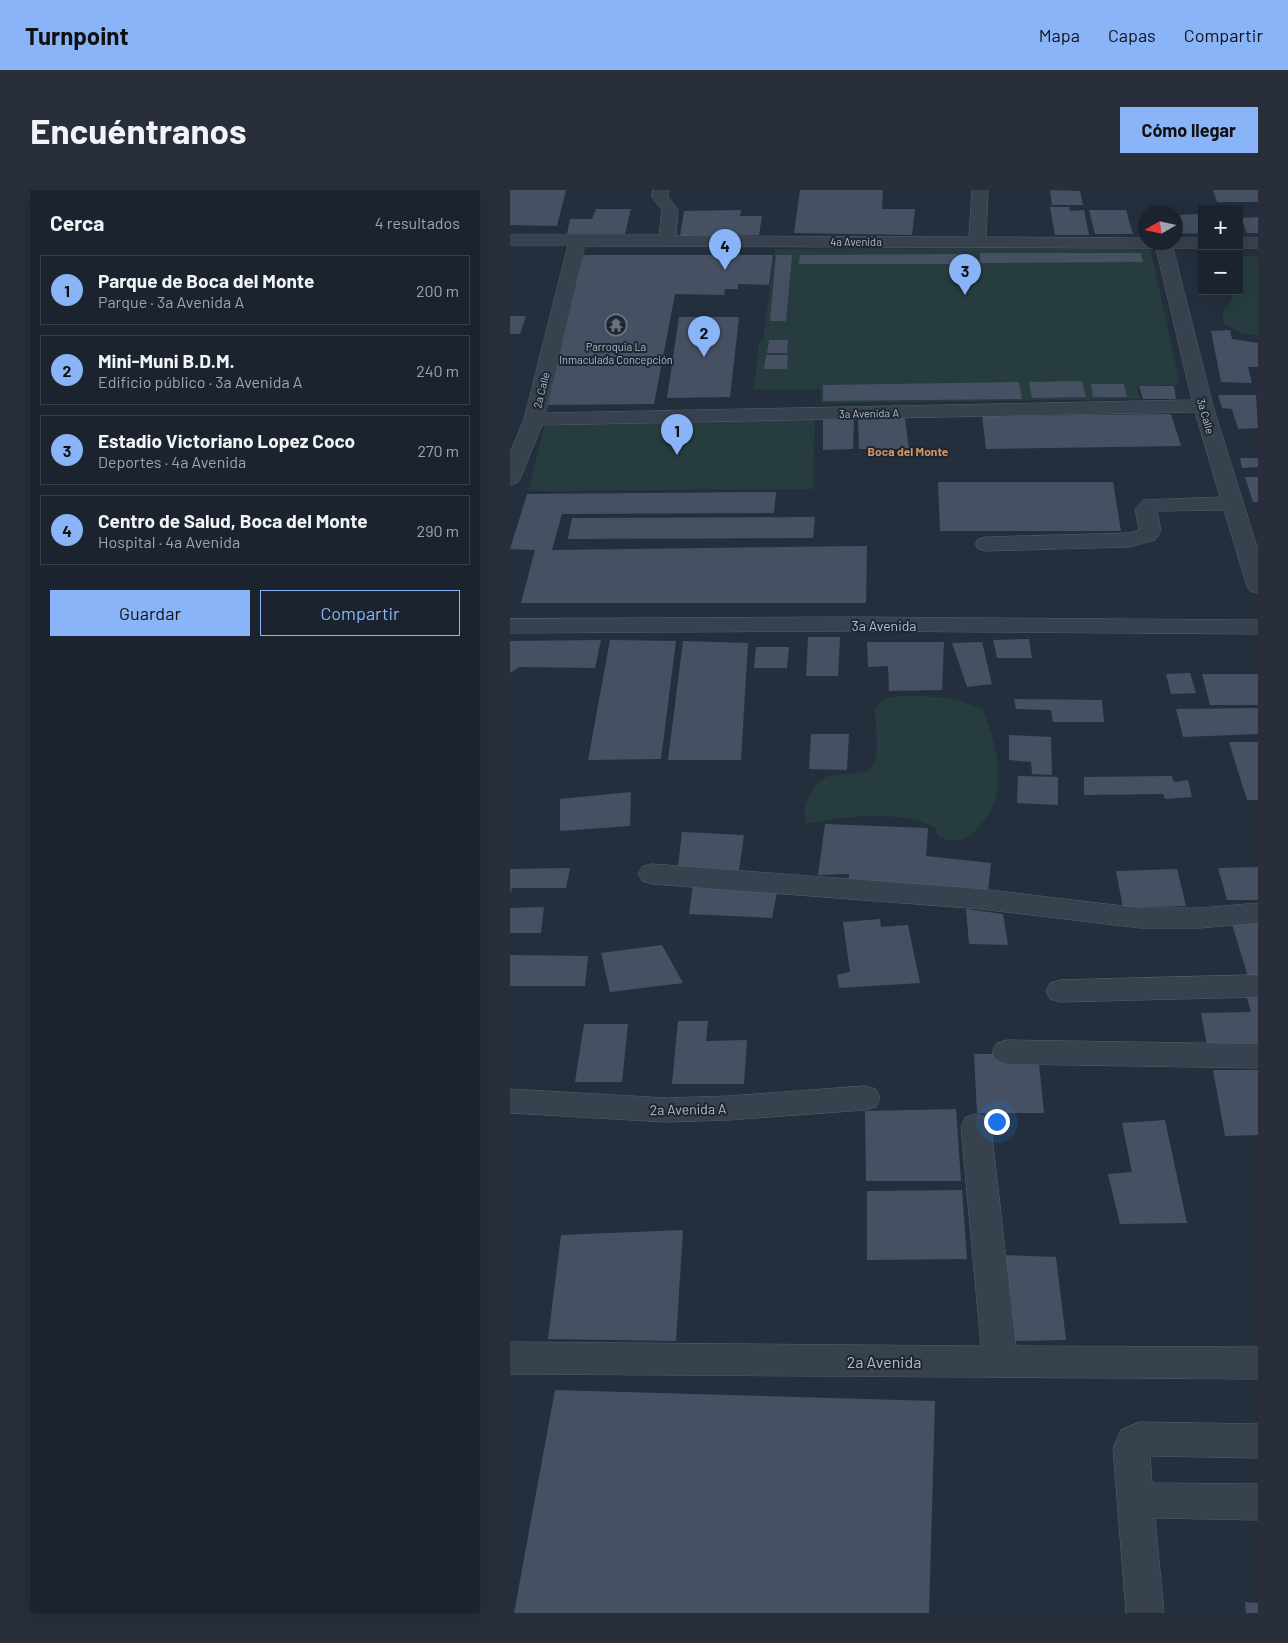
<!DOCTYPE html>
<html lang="es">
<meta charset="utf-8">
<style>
:root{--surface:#1b232e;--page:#282f3a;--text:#f1f3f6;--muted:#a0a4aa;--line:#39404a;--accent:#8ab4f8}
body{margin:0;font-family:Barlow,sans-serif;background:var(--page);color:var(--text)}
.controls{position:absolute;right:15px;top:15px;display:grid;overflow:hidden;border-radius:0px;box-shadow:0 5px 20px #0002}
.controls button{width:45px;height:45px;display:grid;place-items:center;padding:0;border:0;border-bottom:1px solid var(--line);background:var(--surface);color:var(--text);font:25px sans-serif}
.compass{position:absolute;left:628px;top:15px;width:45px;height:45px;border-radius:50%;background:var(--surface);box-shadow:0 5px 20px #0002;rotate:261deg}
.you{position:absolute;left:486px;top:931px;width:18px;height:18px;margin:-12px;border:4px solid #fff;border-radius:50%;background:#1a73e8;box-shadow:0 0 0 8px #1a73e833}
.badge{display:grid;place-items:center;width:32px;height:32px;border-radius:50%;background:var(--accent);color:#111;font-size:16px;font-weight:700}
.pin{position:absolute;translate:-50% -41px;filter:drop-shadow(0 1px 2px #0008)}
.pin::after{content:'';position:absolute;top:26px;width:18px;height:15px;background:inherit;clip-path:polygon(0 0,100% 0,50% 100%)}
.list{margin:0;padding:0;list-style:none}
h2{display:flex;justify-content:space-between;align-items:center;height:65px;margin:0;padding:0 20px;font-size:21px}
h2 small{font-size:16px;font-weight:400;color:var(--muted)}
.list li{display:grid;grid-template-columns:32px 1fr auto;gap:15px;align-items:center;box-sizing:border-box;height:70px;margin:0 10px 10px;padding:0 10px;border:1px solid var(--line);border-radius:0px}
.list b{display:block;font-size:19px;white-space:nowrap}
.list p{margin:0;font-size:16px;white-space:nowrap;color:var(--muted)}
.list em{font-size:16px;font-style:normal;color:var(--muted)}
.actions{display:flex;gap:10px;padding:15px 20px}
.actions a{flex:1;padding:11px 0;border:1px solid var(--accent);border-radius:0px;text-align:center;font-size:18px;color:var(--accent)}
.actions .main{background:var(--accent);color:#111}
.map{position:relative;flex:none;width:748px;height:1423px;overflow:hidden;border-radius:0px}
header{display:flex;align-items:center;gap:30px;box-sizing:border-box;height:70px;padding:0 25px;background:var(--accent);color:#111}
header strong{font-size:24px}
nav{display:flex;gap:28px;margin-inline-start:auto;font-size:18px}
.intro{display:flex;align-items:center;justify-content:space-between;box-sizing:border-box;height:120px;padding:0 30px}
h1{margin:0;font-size:35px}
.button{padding:12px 22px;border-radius:0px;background:var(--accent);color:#111;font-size:18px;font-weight:700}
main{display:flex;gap:30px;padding:0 30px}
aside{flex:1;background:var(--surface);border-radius:0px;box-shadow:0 5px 20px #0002}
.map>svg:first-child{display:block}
.green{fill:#263c3f}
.building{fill:#455162}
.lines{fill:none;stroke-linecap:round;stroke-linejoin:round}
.minor-casing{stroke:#565f6c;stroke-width:1}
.minor{fill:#38414e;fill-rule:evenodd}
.labels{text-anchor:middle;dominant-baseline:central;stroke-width:4;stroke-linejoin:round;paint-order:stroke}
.far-street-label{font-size:11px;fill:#b4bcc9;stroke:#1d2633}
.far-poi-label{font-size:11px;fill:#b4bcc9;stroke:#1d2633}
.far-neighbourhood-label{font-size:12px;font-weight:bold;fill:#d59563;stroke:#1d2633}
.street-label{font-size:14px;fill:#b4bcc9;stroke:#1d2633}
.near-street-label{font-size:16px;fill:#b4bcc9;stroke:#1d2633}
</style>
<header>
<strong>Turnpoint</strong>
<nav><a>Mapa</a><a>Capas</a><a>Compartir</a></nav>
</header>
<div class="intro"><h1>Encuéntranos</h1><a class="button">Cómo llegar</a></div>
<main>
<aside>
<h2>Cerca<small>4 resultados</small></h2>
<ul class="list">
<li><span class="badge">1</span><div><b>Parque de Boca del Monte</b><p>Parque · 3a Avenida A</p></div><em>200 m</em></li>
<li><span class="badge">2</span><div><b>Mini-Muni B.D.M.</b><p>Edificio público · 3a Avenida A</p></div><em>240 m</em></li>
<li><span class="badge">3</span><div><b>Estadio Victoriano Lopez Coco</b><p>Deportes · 4a Avenida</p></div><em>270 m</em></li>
<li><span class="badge">4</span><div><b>Centro de Salud, Boca del Monte</b><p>Hospital · 4a Avenida</p></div><em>290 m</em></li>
</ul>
<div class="actions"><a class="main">Guardar</a><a>Compartir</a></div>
</aside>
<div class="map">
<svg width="748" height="1423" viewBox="0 0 748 1423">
<rect width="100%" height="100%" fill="#242f3e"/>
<!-- green -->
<g class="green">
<polygon points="640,57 670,195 627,196 630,209 311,213 310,199 244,199 249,151 253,151 265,59"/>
<polygon points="748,66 748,146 731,143 714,134 712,123 722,110 721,101 729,101 729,67"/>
<polygon points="305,229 303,299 18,301 35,233"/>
<path d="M391,506c33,0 51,0 82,14 16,42 28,87 -9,122 -11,10 -24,11 -36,4l-2,-8c-41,-19 -88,-12 -130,-4 -5,-15 5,-39 20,-47 10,-4 32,-3 43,-6 14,-17 5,-42 6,-63l9,-9z"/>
</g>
<!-- building -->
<g class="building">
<polygon points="0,0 56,0 47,36 0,35"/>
<polygon points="290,0 373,0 372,19 405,19 402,45 284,43"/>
<polygon points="540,0 570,1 573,15 542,15"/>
<polygon points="703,0 748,0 748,12 707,12"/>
<polygon points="540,17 559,17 560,21 574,20 579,45 545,45"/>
<polygon points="86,19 121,19 115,44 57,44 60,29 82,29"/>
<polygon points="231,20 230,26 252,26 249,45 170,46 174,21"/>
<polygon points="579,20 616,20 623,44 585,44"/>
<polygon points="690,24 692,43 668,44 666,25"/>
<polygon points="748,27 748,43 737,43 731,28"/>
<polygon points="470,63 631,63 633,72 470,73"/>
<polygon points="451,64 452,74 289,74 290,65"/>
<polygon points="73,65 263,65 259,95 228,94 228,99 215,99 214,105 165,104 144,214 34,215"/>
<polygon points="266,65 282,65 276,131 260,131"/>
<polygon points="0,126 16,126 10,144 0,144"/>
<polygon points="169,127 229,127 220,207 157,208"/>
<polygon points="720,140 722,149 748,153 748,177 738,177 742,193 711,192 701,141"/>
<polygon points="259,150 278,150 277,163 257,163"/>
<polygon points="256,165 278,165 277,179 254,179"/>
<polygon points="572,191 576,207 522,208 519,192"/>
<polygon points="509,192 512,209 313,211 313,195"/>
<polygon points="581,194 614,194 617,207 583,207"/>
<polygon points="629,196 664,196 666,209 633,209"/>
<polygon points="708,205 746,205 748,238 728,239 722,219 712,218"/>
<polygon points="661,224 671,256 476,259 472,226"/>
<polygon points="395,228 399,259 349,259 348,229"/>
<polygon points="344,229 343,259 313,260 313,230"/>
<polygon points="730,268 748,268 748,277 732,278"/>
<polygon points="735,287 748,287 748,312 743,312"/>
<polygon points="428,292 603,292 611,341 430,341"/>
<polygon points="266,302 264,323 52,324 42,360 357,356 356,413 11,413 25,360 0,359 17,304"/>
<polygon points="305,327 303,348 58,349 62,328"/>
<polygon points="298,447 330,447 328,486 296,486"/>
<polygon points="519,449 522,468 487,468 483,450"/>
<polygon points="91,450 85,478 9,477 0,483 0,451"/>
<polygon points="100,450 166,451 151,569 78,570"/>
<polygon points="173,451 238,453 231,570 158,570"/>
<polygon points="357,452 434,452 432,500 379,501 378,476 358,477"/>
<polygon points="472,452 482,494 457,497 442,453"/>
<polygon points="246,457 279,457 277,478 244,478"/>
<polygon points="680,483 686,503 661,504 656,484"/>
<polygon points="692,484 748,484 748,515 700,515"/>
<polygon points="504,509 592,510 594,532 543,532 541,520 506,519"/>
<polygon points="748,518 748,544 673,547 666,519"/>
<polygon points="301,544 339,544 337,580 299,579"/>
<polygon points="499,545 541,547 542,585 522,584 521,572 499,570"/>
<polygon points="719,552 748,552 748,610 737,610"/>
<polygon points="508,586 548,587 548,615 507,613"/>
<polygon points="662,586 664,592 678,590 682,607 655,609 653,604 574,605 574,587"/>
<polygon points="121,602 120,636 50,641 50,609"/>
<polygon points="315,634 418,638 416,666 481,673 478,701 339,689 339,684 308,685"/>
<polygon points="172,642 234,645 229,680 168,677"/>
<polygon points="748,677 748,710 717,710 708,678"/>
<polygon points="60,678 56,698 2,698 0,704 0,679"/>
<polygon points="667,679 676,716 613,718 606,681"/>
<polygon points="183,695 267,702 262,728 179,724"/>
<polygon points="34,717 31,743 0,743 0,718"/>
<polygon points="456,719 493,724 498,755 459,754"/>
<polygon points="370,729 371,737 398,735 410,793 329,798 327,785 340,782 333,732"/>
<polygon points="748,730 748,790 739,790 721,731"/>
<polygon points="152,755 173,793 100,802 91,763"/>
<polygon points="0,765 78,766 75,796 0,796"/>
<polygon points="748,800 748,855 697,856 691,823 741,822 735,801"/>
<polygon points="168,831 198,831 196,851 237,850 234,894 162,894"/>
<polygon points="74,834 118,834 112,892 65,892"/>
<polygon points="464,864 528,864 534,923 467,923"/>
<polygon points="703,880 748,880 748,945 715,946"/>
<polygon points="446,919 451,991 356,991 355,921"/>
<polygon points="655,930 677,1033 610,1034 598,984 622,982 612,933"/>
<polygon points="452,1000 457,1069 357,1070 357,1001"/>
<polygon points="173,1040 166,1151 38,1149 51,1045"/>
<polygon points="491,1065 546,1067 556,1150 500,1151"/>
<polygon points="45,1200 425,1211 419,1423 4,1423"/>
<polygon points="735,1412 748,1413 748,1423 736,1423"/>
</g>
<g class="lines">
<!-- minor casing -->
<g class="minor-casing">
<g id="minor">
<path d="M143,0h16l-1,7 10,13 -2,26 293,1 3,-47h16l-2,47 160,1v4h30v-4h26v10h-29l40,158 45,144v43l-8,-2 -3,-5 -23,-76 -67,1 4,20 -6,9 -25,7 -144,4 -8,-2 -3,-5 3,-5 8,-2 143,-4 10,-3 -4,-21 8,-9 77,-3 -25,-85 -653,13 -22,54 -3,4 -7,2v-32l14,-34 44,-174h-58v-10h149l3,-25 -10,-13zM75,56l571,2 36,152 -646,13z"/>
<rect x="729" y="48" width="19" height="10"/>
<polygon points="341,427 748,430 748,444 341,441 0,443 0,429"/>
<polygon points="142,674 471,699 630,718 690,718 748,713 748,733 690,738 630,738 471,719 142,694 132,691 128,684 132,677"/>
<polygon points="748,785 748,807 550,812 540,809 536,801 540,793 550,790"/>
<polygon points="497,850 748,854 748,878 497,874 486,870 482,862 486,854"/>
<polygon points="355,896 366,899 370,908 366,917 355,920 219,930 156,932 0,923 0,899 156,908 219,906"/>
<polygon points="466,924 477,928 481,937 506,1156 748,1157 748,1189 0,1184 0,1152 471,1156 451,937 455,928"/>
<polygon points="630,1232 748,1234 748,1268 640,1266 642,1293 748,1294 748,1330 645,1328 654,1423 616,1423 603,1258 611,1240"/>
</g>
</g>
<!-- minor -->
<use href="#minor" class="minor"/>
</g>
<!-- icons -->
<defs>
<g id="temple-ring" transform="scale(1.125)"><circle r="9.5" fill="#1d2633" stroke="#6b7280" stroke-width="1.5"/><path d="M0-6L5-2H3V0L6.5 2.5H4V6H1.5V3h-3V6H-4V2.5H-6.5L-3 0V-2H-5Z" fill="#6b7280"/></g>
</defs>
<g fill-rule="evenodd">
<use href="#temple-ring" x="106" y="135"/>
</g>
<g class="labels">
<!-- far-street labels -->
<g class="far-street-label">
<text x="346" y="51">4a Avenida</text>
<text transform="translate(31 200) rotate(-76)">2a Calle</text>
<text transform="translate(359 223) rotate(-1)">3a Avenida A</text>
<text transform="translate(696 226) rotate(74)">3a Calle</text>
</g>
<!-- far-poi labels -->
<g class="far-poi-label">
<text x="106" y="156">Parroquia La<tspan x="106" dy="13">Inmaculada Concepción</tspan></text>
</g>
<!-- far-neighbourhood labels -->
<g class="far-neighbourhood-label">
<text x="398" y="261">Boca del Monte</text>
</g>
<!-- street labels -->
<g class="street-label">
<text x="374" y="435">3a Avenida</text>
<text transform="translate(178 919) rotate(-1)">2a Avenida A</text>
</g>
<!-- near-street labels -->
<g class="near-street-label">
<text x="374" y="1171">2a Avenida</text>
</g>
</g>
</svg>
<div class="controls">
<button>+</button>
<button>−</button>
</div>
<svg class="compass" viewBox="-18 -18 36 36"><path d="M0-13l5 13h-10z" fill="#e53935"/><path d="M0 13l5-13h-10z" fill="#a0a4aa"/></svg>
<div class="you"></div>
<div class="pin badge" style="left:167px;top:265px">1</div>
<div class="pin badge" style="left:194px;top:167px">2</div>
<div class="pin badge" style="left:455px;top:105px">3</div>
<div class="pin badge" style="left:215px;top:80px">4</div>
</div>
</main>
